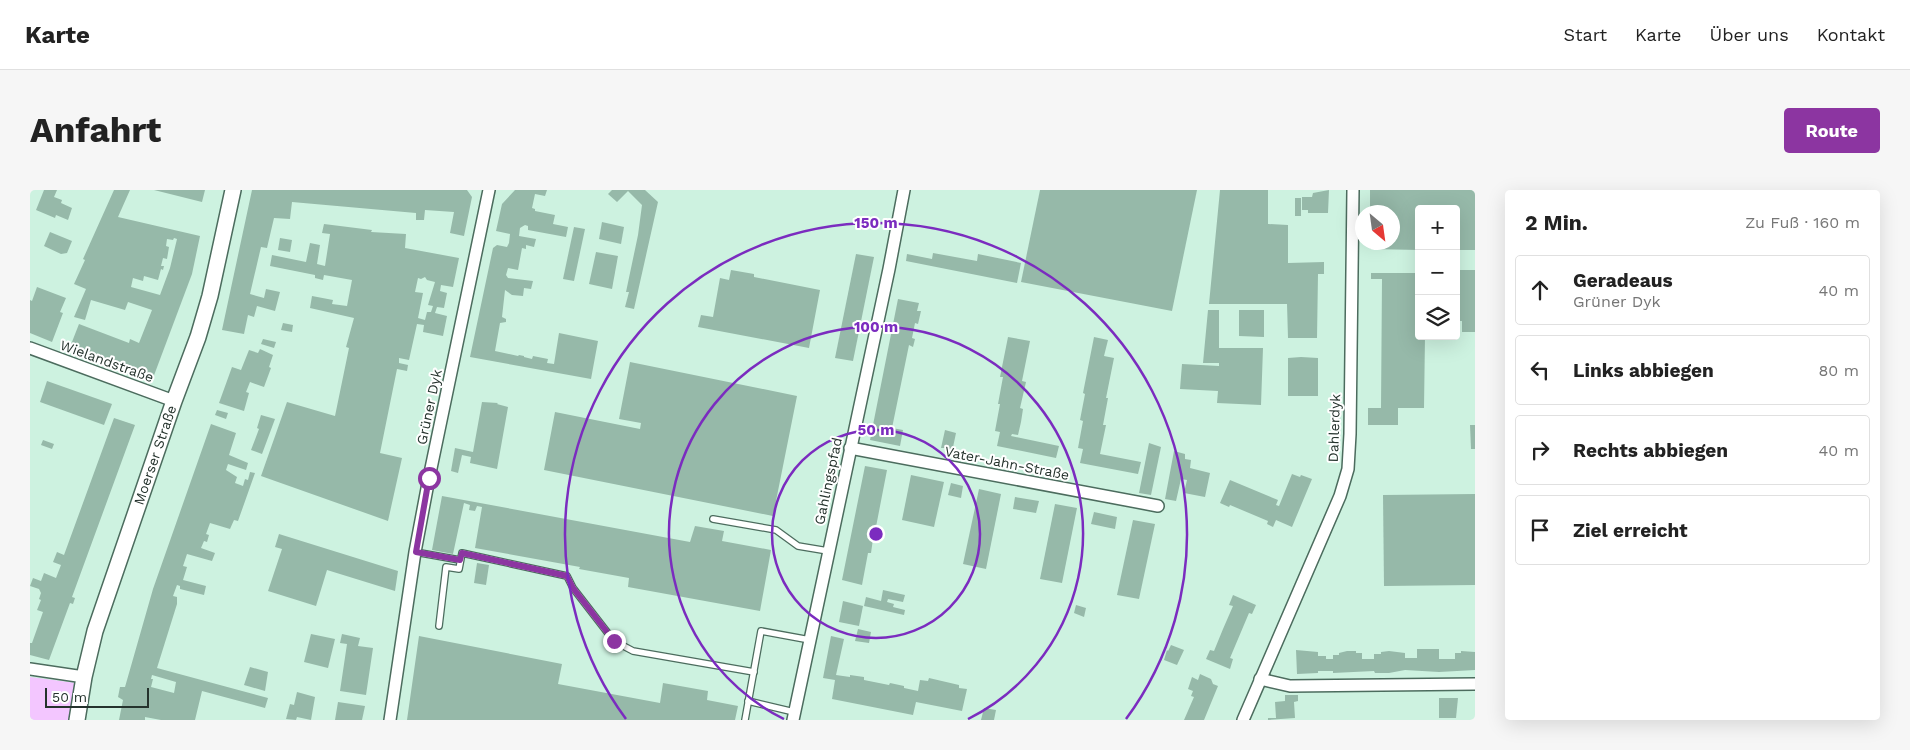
<!DOCTYPE html>
<html lang="de">
<meta charset="utf-8">
<style>
:root{--surface:#fff;--page:#f6f6f6;--text:#222;--muted:#767676;--line:#e0e0e0;--accent:#8c35a1}
body{margin:0;font-family:"Work Sans",sans-serif;background:var(--page);color:var(--text)}
.controls{position:absolute;right:15px;top:15px;display:grid;overflow:hidden;border-radius:5px;box-shadow:0 5px 20px #0002}
.controls button{width:45px;height:45px;display:grid;place-items:center;padding:0;border:0;border-bottom:1px solid var(--line);background:var(--surface);color:var(--text);font:25px sans-serif}
.compass{position:absolute;left:1325px;top:15px;width:45px;height:45px;border-radius:50%;background:var(--surface);box-shadow:0 5px 20px #0002;rotate:151deg}
.scale{position:absolute;left:15px;bottom:12px;width:104px;box-sizing:border-box;padding-left:5px;border:2px solid #25332d;border-top:0;font-size:14px;line-height:18px;white-space:nowrap;color:#25332d;-webkit-text-stroke:4px #fff;paint-order:stroke}
.stop{position:absolute;width:15px;height:15px;margin:-11px;border:4px solid #8c35a1;border-radius:50%;background:#fff}
.stop.end{background:#8c35a1;border-color:#fff;box-shadow:0 1px 5px #0008}
.list{margin:0;padding:0;list-style:none}
h2{display:flex;justify-content:space-between;align-items:center;height:65px;margin:0;padding:0 20px;font-size:21px}
h2 small{font-size:16px;font-weight:400;color:var(--muted)}
.list li{display:grid;grid-template-columns:32px 1fr auto;gap:15px;align-items:center;box-sizing:border-box;height:70px;margin:0 10px 10px;padding:0 10px;border:1px solid var(--line);border-radius:5px}
.list b{display:block;font-size:19px;white-space:nowrap}
.list p{margin:0;font-size:16px;white-space:nowrap;color:var(--muted)}
.list em{font-size:16px;font-style:normal;color:var(--muted)}
.icon{flex:none;width:28px;height:28px;fill:none;stroke:currentColor;stroke-width:2;stroke-linecap:round;stroke-linejoin:round}
.map{position:relative;flex:none;width:1445px;height:530px;overflow:hidden;border-radius:5px}
header{display:flex;align-items:center;gap:30px;box-sizing:border-box;height:70px;padding:0 25px;background:var(--surface);border-bottom:1px solid var(--line)}
header strong{font-size:24px}
nav{display:flex;gap:28px;margin-inline-start:auto;font-size:18px}
.intro{display:flex;align-items:center;justify-content:space-between;box-sizing:border-box;height:120px;padding:0 30px}
h1{margin:0;font-size:35px}
.button{padding:12px 22px;border-radius:5px;background:var(--accent);color:#fff;font-size:18px;font-weight:700}
main{display:flex;gap:30px;padding:0 30px}
aside{flex:1;background:var(--surface);border-radius:5px;box-shadow:0 5px 20px #0002}
.map>svg:first-child{display:block}
.green{fill:#f3c6ff}
.building{fill:#96b9a9;fill-rule:evenodd}
.lines{fill:none;stroke-linecap:round;stroke-linejoin:round}
.lane-casing{stroke:#4c6c5e;stroke-width:8}
.street-casing{stroke:#4c6c5e;stroke-width:14}
.secondary-casing{stroke:#4c6c5e;stroke-width:18}
.lane{stroke:#fff;stroke-width:5.5}
.street{stroke:#fff;stroke-width:11}
.secondary{stroke:#fff;stroke-width:15}
.route{stroke:#8c35a1;stroke-width:6}
.ring{fill:none;stroke:#7b2cbf;stroke-width:2.5}
.labels{text-anchor:middle;dominant-baseline:central;stroke-width:4;stroke-linejoin:round;paint-order:stroke}
.street-label{font-size:14px;fill:#25332d;stroke:#fff}
.centre{fill:#7b2cbf;stroke:#fff;stroke-width:2.5}
.ring-label{font-size:15px;text-anchor:middle;font-weight:bold;fill:#7b2cbf;stroke:#fff;stroke-width:4;stroke-linejoin:round;paint-order:stroke}
</style>
<header>
<strong>Karte</strong>
<nav><a>Start</a><a>Karte</a><a>Über uns</a><a>Kontakt</a></nav>
</header>
<div class="intro"><h1>Anfahrt</h1><a class="button">Route</a></div>
<main>
<div class="map">
<svg width="1445" height="530" viewBox="0 0 1445 530">
<rect width="100%" height="100%" fill="#cdf2e0"/>
<!-- green -->
<polygon class="green" points="0,487 46,493 40,530 0,530"/>
<!-- building -->
<g class="building">
<polygon points="14,0 27,0 24,7 32,10 31,13 42,18 38,30 26,25 25,28 6,20"/>
<path d="M84,0h16l-12,27 82,19 -8,38 -39,104 -83,-31 9,-23 50,19 1,-4 9,4 13,-33 -24,-8 -3,8 -34,-10 -6,20 -11,-3 12,-28 -12,-5 11,-24 -2,-1zM144,48l3,1 -7,29 -10,27 -29,-8 2,-9 10,3 1,-5 14,4 3,-11 2,1 1,-4h-3l2,-8 4,1 2,-12 -3,-1 1,-7 6,1z"/>
<polygon points="124,0 175,0 172,12"/>
<polygon points="222,0 437,0 442,7 434,46 420,43 424,22 395,20 394,30 386,30 386,23 262,12 260,29 244,28 237,58 231,57 220,104 234,108 236,99 250,102 245,121 227,116 224,127 218,125 214,144 192,140"/>
<polygon points="485,0 517,0 515,6 505,4 502,18 505,19 505,21 525,25 523,34 538,37 536,47 498,40 498,36 495,35 490,38 489,46 506,49 504,57 496,55 496,59 492,58 488,80 478,78 476,85 478,88 503,91 501,99 494,98 493,106 482,105 475,100 472,127 476,129 476,132 470,133 465,161 488,166 489,165 494,166 494,167 502,169 503,166 518,169 517,173 524,174 529,143 568,151 561,189 440,167 463,58 467,55 477,57 479,53 480,44 466,41 472,14"/>
<polygon points="582,0 615,0 628,12 604,119 595,117 599,102 596,102 608,45 612,15 598,1 587,12 578,4"/>
<polygon points="1010,0 1167,0 1142,121 991,92"/>
<polygon points="1190,0 1238,0 1238,34 1258,35 1258,73 1294,72 1294,84 1288,84 1287,148 1258,148 1257,114 1179,114"/>
<polygon points="1299,0 1298,23 1278,23 1278,20 1272,20 1272,7 1282,7 1283,3"/>
<polygon points="1340,0 1445,0 1445,60 1426,60 1426,19 1389,19 1389,60 1340,59 1340,52 1362,52 1362,22 1340,22"/>
<rect x="1265" y="8" width="6" height="18"/>
<polygon points="572,32 594,37 591,54 569,49"/>
<path d="M294,34l48,6 -1,2 35,2 -1,14 54,10 -6,29 -12,-2 -1,6 7,2 -3,15 -7,-1 -2,6 12,3 -4,20 -20,-4 1,-7 -7,-1 -8,36 -10,-2v5l9,2 -1,6 -10,-2 -17,84 22,5 -14,63 -127,-45 26,-74 48,14 14,-68 -3,-1 8,-29 -44,-10 2,-12 21,4 -1,4 15,2 5,-26 -28,-5 -1,5 -8,-2v-3l-45,-9 2,-11 34,7 4,-19 10,2 -3,19 8,2 5,-32 -8,-1zM395,87l2,3 8,2 -7,23 5,1 -2,6h-4l-2,8 -7,-2 5,-25 -8,-1 3,-14 3,1z"/>
<polygon points="544,37 555,39 544,91 533,89"/>
<polygon points="20,42 42,51 37,63 31,64 14,56"/>
<polygon points="250,48 262,50 260,62 248,60"/>
<polygon points="566,62 588,66 582,99 559,94"/>
<polygon points="903,63 947,71 948,64 991,73 987,93 876,71 877,64 902,69"/>
<polygon points="826,64 844,67 823,171 805,168"/>
<polygon points="701,80 724,84 724,87 790,100 779,158 668,137 671,125 683,127 690,88 699,90"/>
<polygon points="1426,80 1445,80 1445,142 1432,142 1432,131 1426,131"/>
<polygon points="1341,83 1389,83 1389,146 1395,146 1394,218 1368,218 1368,235 1338,235 1338,218 1351,218 1352,89 1341,89"/>
<polygon points="7,97 36,108 30,122 33,123 22,152 0,143 0,110 2,111"/>
<polygon points="868,109 889,113 887,121 891,121 888,134 885,133 882,148 885,149 883,157 879,155 862,238 873,240 870,256 840,250"/>
<polygon points="1178,120 1189,120 1189,158 1233,158 1231,215 1187,213 1188,201 1150,199 1152,174 1189,176 1189,173 1173,173"/>
<polygon points="1209,120 1234,120 1234,147 1209,146"/>
<polygon points="253,133 263,135 262,142 251,140"/>
<polygon points="978,147 1000,151 992,191 996,192 990,218 993,219 991,232 988,245 982,244 981,246 1029,256 1026,268 967,256 970,242 965,241 970,214 968,214 973,187 970,187"/>
<polygon points="1064,147 1078,150 1074,166 1084,168 1076,208 1078,208 1073,235 1076,235 1070,264 1111,272 1108,284 1050,273 1053,259 1048,258 1053,231 1050,230 1055,204 1053,203"/>
<polygon points="233,149 246,152 244,158 231,154"/>
<polygon points="230,159 243,165 239,177 241,178 234,197 220,192 216,202 219,203 214,221 189,213 202,177 211,180 219,160 228,163"/>
<polygon points="1271,167 1288,168 1288,206 1258,206 1258,168"/>
<polygon points="600,172 767,206 743,326 514,280 525,222 610,239 611,233 589,229"/>
<polygon points="17,191 82,214 74,235 10,212"/>
<polygon points="452,212 468,213 467,214 478,217 467,279 440,273 441,267 432,265 428,283 421,281 425,258 443,262"/>
<polygon points="187,220 198,223 196,229 185,225"/>
<polygon points="231,225 245,229 232,264 221,260 229,239 227,238"/>
<polygon points="84,228 105,235 42,407 45,408 43,414 40,413 19,470 0,465 0,453 2,453 13,422 7,420 11,410 9,409 11,403 9,399 0,396 3,388 11,391 14,383 26,388 31,375 23,372 27,362 34,365"/>
<path d="M181,234l25,9 -7,22 19,8 -2,7 -18,-6 -2,6 11,7 -2,6 8,3 2,-7 3,1 2,-8 5,1 -17,48 -4,-1 -4,9 -20,-6 -4,11 3,1 -2,7 -3,-1 -3,7 14,5 -3,8 -25,-7 -4,12 4,1 -4,13 23,6 -2,9 -24,-6v-3l-3,-1 -4,11 4,1v7l-20,64 111,30 -3,10 -63,-17 -7,29h-34l-16,-3v3h-26l4,-20 -5,-3 2,-10h5l28,-98zM122,485l24,7 -2,11 -23,-6 2,-8h-2z"/>
<polygon points="1440,235 1445,235 1445,259 1441,259"/>
<polygon points="915,240 926,243 922,262 915,261 915,258 911,258"/>
<polygon points="13,250 24,254 22,259 11,255"/>
<polygon points="1119,253 1131,257 1121,305 1109,303"/>
<polygon points="1144,261 1155,264 1155,269 1161,270 1160,278 1180,283 1175,307 1154,303 1157,290 1151,289 1146,311 1135,309"/>
<polygon points="835,276 857,280 845,342 842,342 841,349 843,349 841,363 838,363 832,395 812,390"/>
<polygon points="1262,284 1270,287 1271,285 1282,289 1262,337 1246,330 1243,337 1237,334 1238,331 1200,315 1199,317 1190,313 1200,290 1248,310 1246,315 1249,316"/>
<polygon points="881,285 914,292 904,337 872,330"/>
<polygon points="921,293 933,296 931,308 918,305"/>
<polygon points="949,299 971,304 956,379 933,374"/>
<polygon points="1445,304 1445,395 1354,396 1353,305"/>
<polygon points="412,306 660,352 665,336 694,341 692,351 741,360 730,421 598,397 599,388 549,379 550,377 445,358 452,317 447,316 445,321 439,320 440,315 434,313 423,364 402,360"/>
<polygon points="985,307 1009,311 1006,323 983,319"/>
<polygon points="1025,314 1047,318 1032,393 1010,389"/>
<polygon points="1064,322 1087,327 1085,339 1061,334"/>
<polygon points="1103,330 1125,334 1109,409 1087,405"/>
<polygon points="249,344 368,381 365,401 297,380 286,416 238,401 252,359 245,357"/>
<polygon points="447,373 459,375 456,395 444,393"/>
<polygon points="853,400 875,405 873,412 858,409 857,412 864,414 863,417 875,420 874,425 834,416 836,407 851,411"/>
<polygon points="1203,405 1226,415 1222,424 1219,423 1200,468 1203,469 1200,479 1176,469 1180,460 1184,461 1193,439 1203,416 1199,415"/>
<polygon points="813,411 833,416 829,436 809,432"/>
<polygon points="1046,415 1056,418 1054,427 1044,423"/>
<polygon points="828,439 841,442 839,453 825,451"/>
<polygon points="281,444 305,449 298,478 274,472"/>
<polygon points="312,444 330,448 328,456 343,458 336,505 310,501 317,454 310,453"/>
<polygon points="389,446 532,474 528,494 630,513 633,493 678,501 677,510 708,516 705,530 377,530"/>
<polygon points="801,446 814,449 806,485 820,487 820,485 834,487 834,490 859,495 860,493 874,496 874,498 888,501 890,490 898,491 899,488 929,495 929,498 937,499 932,521 886,512 883,525 802,509 805,490 793,488"/>
<polygon points="1141,455 1154,460 1147,475 1134,470 1137,460 1138,461"/>
<polygon points="1387,459 1409,459 1409,469 1425,469 1425,463 1431,463 1431,461 1445,462 1445,480 1409,482 1375,480 1359,483 1345,483 1344,481 1303,483 1303,481 1288,481 1288,483 1267,484 1266,460 1288,462 1288,466 1296,466 1296,469 1303,469 1303,465 1309,465 1309,463 1317,461 1326,461 1326,463 1332,463 1332,469 1344,469 1344,464 1351,464 1351,462 1359,461 1375,463 1375,468 1387,468"/>
<polygon points="220,477 238,482 235,501 214,495"/>
<polygon points="1170,484 1181,489 1183,494 1188,496 1174,530 1154,530 1164,507 1161,506 1163,501 1158,499 1162,487 1168,490"/>
<polygon points="267,502 285,507 281,530 267,527 266,530 256,529 260,514 264,515"/>
<polygon points="1255,505 1268,505 1268,511 1264,512 1265,528 1238,530 1238,528 1246,528 1245,512 1255,511"/>
<polygon points="1409,508 1428,508 1426,528 1409,528"/>
<polygon points="308,512 335,516 332,530 305,530"/>
<polygon points="954,518 966,520 964,530 951,530"/>
</g>
<g class="lines">
<!-- lane casing -->
<g class="lane-casing">
<g id="lane">
<polyline points="683,329 746,340 768,356 798,361"/>
<polyline points="385,362 430,370"/>
<polyline points="409,436 416,377 429,379 432,363 537,386 543,398 584,451 603,461 724,482"/>
<polyline points="718,511 764,522"/>
<polyline points="715,530 731,441 780,450"/>
</g>
</g>
<!-- street casing -->
<g class="street-casing">
<g id="street">
<polyline points="0,158 144,211"/>
<polyline points="820,258 1128,316"/>
<polyline points="0,479 54,487"/>
<polyline points="1230,489 1260,496 1445,494"/>
<polyline points="360,530 385,362 399,288 459,0"/>
<polyline points="763,530 859,79 874,0"/>
<polyline points="1213,530 1310,306 1318,279 1320,244 1323,0"/>
</g>
</g>
<!-- secondary casing -->
<g class="secondary-casing">
<polyline id="secondary" points="47,530 54,487 65,441 144,211 168,147 180,106 203,0"/>
</g>
<!-- lane -->
<use href="#lane" class="lane"/>
<!-- street -->
<use href="#street" class="street"/>
<!-- secondary -->
<use href="#secondary" class="secondary"/>
</g>
<g class="lines">
<!-- route -->
<polyline class="route" points="399,288 386,362 430,370 432,363 537,386 543,398 584,451"/>
</g>
<!-- distance rings -->
<g class="ring">
<circle cx="846" cy="344" r="104"/>
<path d="M754 529A207 207 0 1 1 938 529"/>
<path d="M596 529A311 311 0 1 1 1096 529"/>
</g>
<g class="labels">
<!-- street labels -->
<g class="street-label">
<text transform="translate(77 171) rotate(20)">Wielandstraße</text>
<text transform="translate(399 217) rotate(-78)">Grüner Dyk</text>
<text transform="translate(1304 238) rotate(-88)">Dahlerdyk</text>
<text transform="translate(125 265) rotate(-71)">Moerser Straße</text>
<text transform="translate(977 273) rotate(11)">Vater-Jahn-Straße</text>
<text transform="translate(798 291) rotate(-78)">Gahlingspfad</text>
</g>
</g>
<circle cx="846" cy="344" r="8" class="centre"/>
<g class="ring-label">
<text x="846" y="38">150 m</text>
<text x="846" y="142">100 m</text>
<text x="846" y="245">50 m</text>
</g>
</svg>
<div class="controls">
<button>+</button>
<button>−</button>
<button><svg class="icon" aria-label="layers" viewBox="0 0 24 24"><path d="M12 4l9 5-9 5-9-5zM3 14l9 5 9-5"/></svg></button>
</div>
<svg class="compass" viewBox="-18 -18 36 36"><path d="M0-13l5 13h-10z" fill="#e53935"/><path d="M0 13l5-13h-10z" fill="#767676"/></svg>
<div class="scale">50 m</div>
<div class="stop" style="left:399px;top:288px"></div>
<div class="stop end" style="left:584px;top:451px"></div>
</div>
<aside>
<h2>2 Min.<small>Zu Fuß · 160 m</small></h2>
<ul class="list">
<li><svg class="icon" aria-label="ahead" viewBox="0 0 24 24"><path d="M12 20V5M6 11l6-6 6 6"/></svg><div><b>Geradeaus</b><p>Grüner Dyk</p></div><em>40 m</em></li>
<li><svg class="icon" aria-label="left" viewBox="0 0 24 24"><path d="M17 20v-9H6M10 6l-5 5 5 5"/></svg><div><b>Links abbiegen</b></div><em>80 m</em></li>
<li><svg class="icon" aria-label="right" viewBox="0 0 24 24"><path d="M7 20v-9h11M14 6l5 5-5 5"/></svg><div><b>Rechts abbiegen</b></div><em>40 m</em></li>
<li><svg class="icon" aria-label="arrive" viewBox="0 0 24 24"><path d="M6 21V4h12l-3 4 3 4H6"/></svg><div><b>Ziel erreicht</b></div></li>
</ul>
</aside>
</main>
